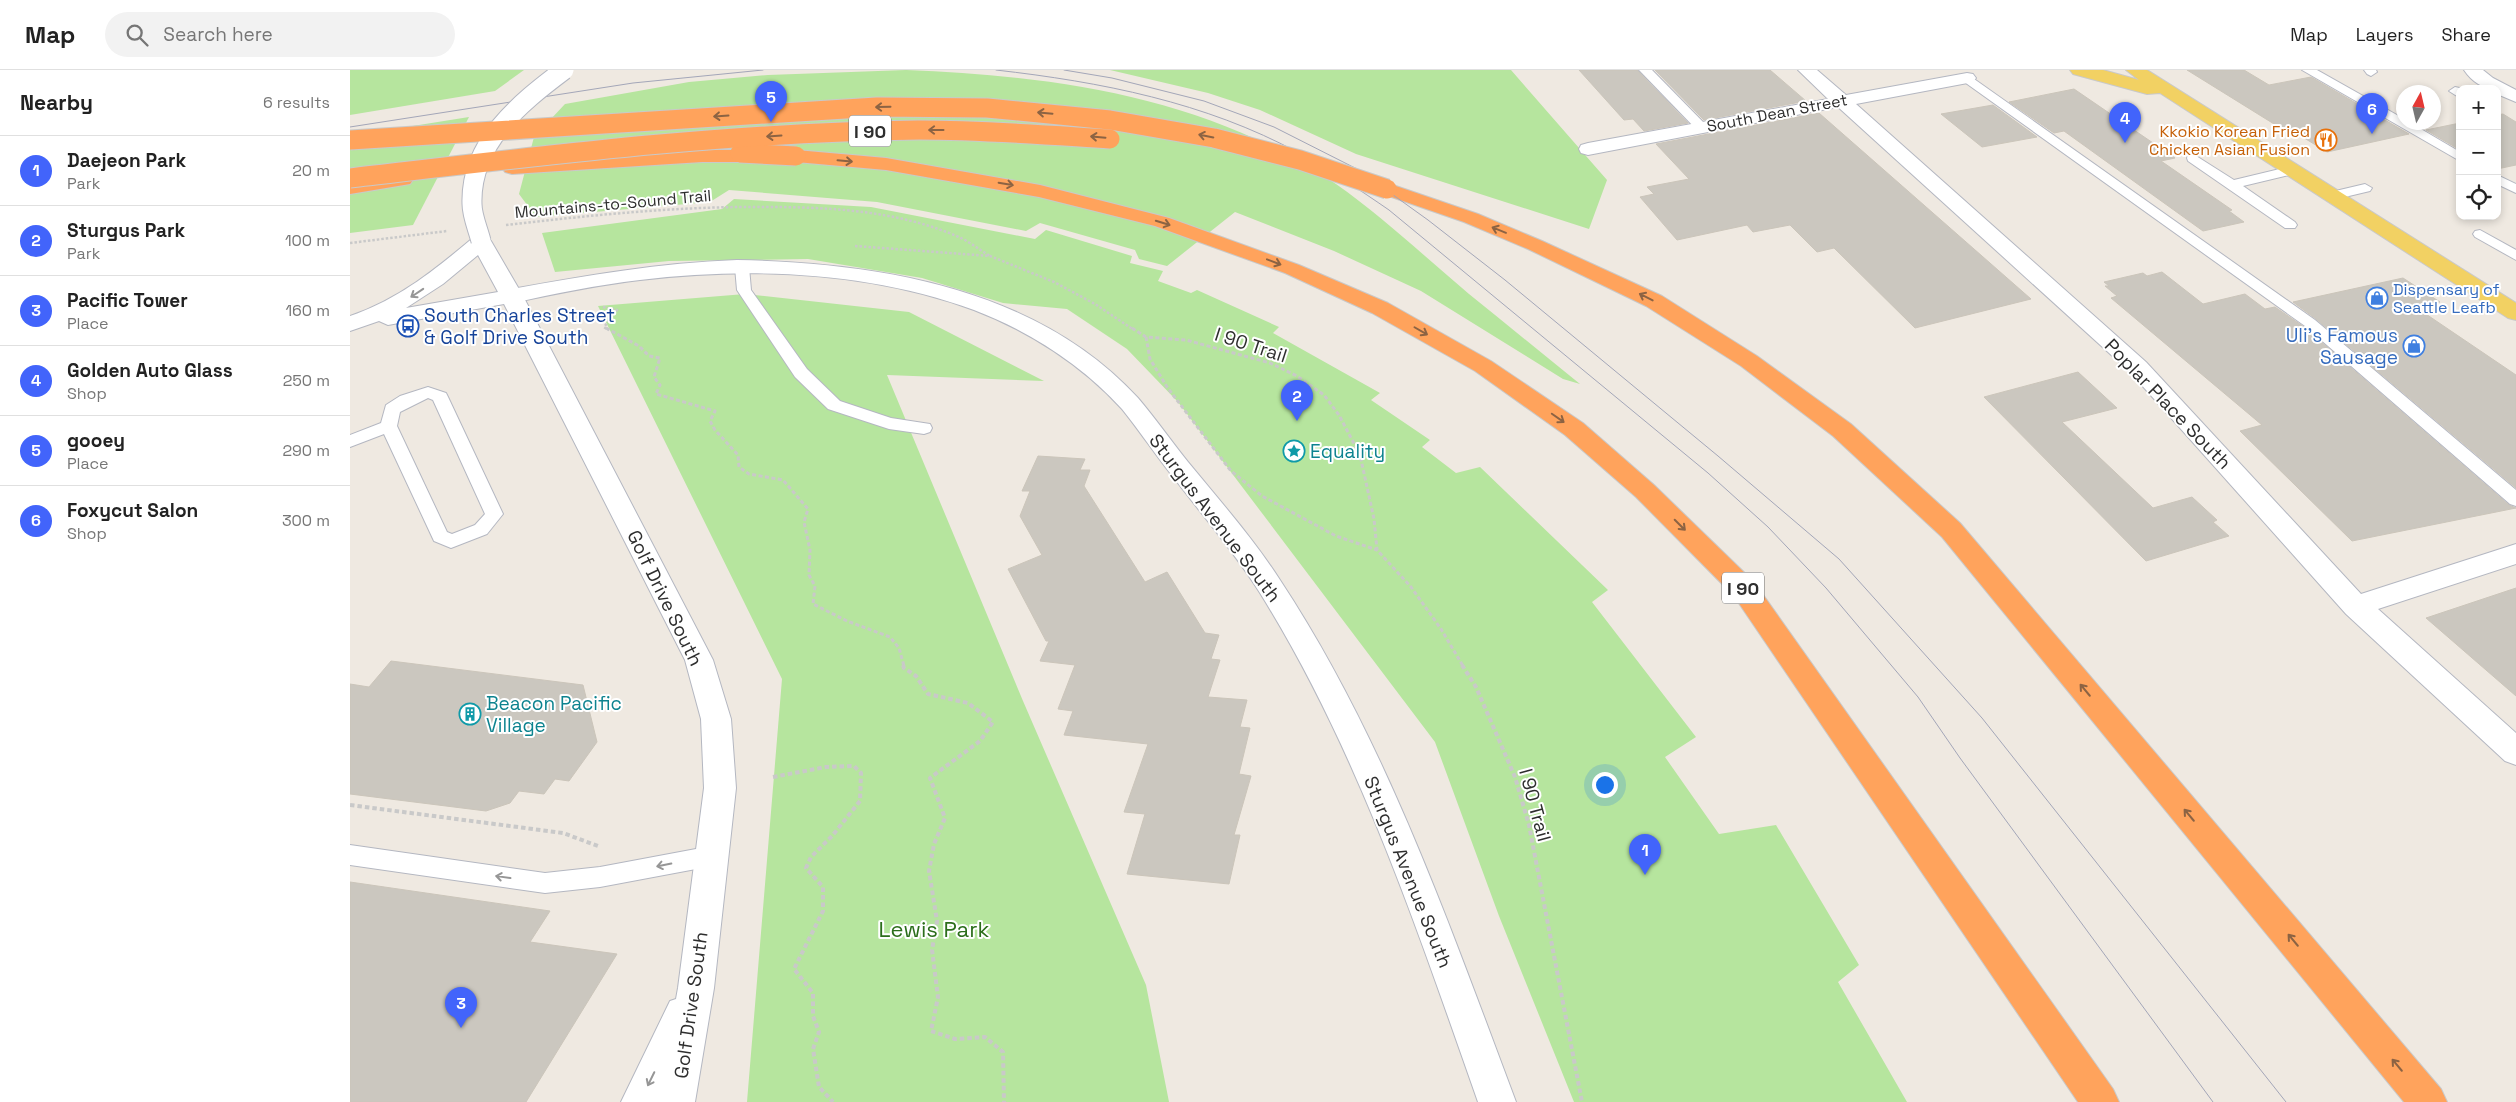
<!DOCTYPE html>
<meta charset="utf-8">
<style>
:root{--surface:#fff;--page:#f2f2f2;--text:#222;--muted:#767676;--line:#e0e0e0;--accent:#4264fb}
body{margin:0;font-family:"Space Grotesk",sans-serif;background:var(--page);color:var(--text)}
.controls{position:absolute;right:15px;top:15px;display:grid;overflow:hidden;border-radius:10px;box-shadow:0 2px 8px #0003}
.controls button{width:45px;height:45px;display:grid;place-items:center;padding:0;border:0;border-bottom:1px solid var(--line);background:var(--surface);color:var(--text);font:25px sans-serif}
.compass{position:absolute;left:2046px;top:15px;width:45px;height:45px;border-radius:50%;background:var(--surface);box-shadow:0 2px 8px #0003;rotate:8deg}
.you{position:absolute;left:1254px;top:714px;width:18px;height:18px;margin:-12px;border:4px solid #fff;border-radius:50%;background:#1a73e8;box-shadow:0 0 0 8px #1a73e833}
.badge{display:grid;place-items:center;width:32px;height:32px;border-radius:50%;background:var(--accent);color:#fff;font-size:16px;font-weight:700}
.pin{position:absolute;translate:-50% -41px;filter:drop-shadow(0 1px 2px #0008)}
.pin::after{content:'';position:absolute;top:26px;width:18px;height:15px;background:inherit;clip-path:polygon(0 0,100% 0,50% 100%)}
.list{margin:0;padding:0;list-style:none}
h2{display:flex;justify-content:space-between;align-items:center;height:65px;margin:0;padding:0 20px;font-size:21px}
h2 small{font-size:16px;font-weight:400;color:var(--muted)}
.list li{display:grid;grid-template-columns:32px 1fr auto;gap:15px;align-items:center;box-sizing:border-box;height:70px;padding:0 20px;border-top:1px solid var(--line)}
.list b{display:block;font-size:19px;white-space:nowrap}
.list p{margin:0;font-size:16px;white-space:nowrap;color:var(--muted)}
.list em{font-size:16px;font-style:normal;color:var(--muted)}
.icon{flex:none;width:28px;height:28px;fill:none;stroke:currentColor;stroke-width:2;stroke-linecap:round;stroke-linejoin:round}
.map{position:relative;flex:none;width:2166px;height:1032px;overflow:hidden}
header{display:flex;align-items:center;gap:30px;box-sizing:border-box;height:70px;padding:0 25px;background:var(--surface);border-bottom:1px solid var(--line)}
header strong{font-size:24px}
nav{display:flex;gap:28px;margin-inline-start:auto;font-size:18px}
.search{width:350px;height:45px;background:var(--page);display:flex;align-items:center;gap:12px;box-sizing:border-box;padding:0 18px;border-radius:28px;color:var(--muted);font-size:19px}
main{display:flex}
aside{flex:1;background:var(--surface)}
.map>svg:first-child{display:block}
.green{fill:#b6e59e}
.building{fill:#cbc7bf;stroke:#cbc5ba}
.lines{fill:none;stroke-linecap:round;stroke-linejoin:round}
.lane-casing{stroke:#b4b7c1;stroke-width:2}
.street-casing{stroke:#b4b7c1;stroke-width:2}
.secondary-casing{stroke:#b4b7c1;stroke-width:2}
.primary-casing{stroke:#c9c9c9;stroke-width:2}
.highway-casing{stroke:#c9c9c9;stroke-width:2}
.path-far2{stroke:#c9c9c9;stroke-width:2.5;stroke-dasharray:2.5 2;stroke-linecap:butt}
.path-far1{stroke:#c9c9c9;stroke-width:3;stroke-dasharray:4 2.5;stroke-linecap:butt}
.path{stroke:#c9c9c9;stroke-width:4;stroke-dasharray:4.5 3;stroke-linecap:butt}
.lane{fill:#fff;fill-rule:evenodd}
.street{fill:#fff;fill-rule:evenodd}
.secondary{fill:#fff;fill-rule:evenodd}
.primary{fill:#f2d163;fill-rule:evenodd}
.highway{fill:#ffa35c;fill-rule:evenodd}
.tram{stroke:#a3a6b8;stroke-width:1}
.secondary-bridge-casing{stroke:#b4b7c1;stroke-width:21;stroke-linecap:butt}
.highway-bridge-casing{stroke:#c9c9c9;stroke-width:21;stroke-linecap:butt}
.secondary-bridge{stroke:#fff;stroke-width:19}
.highway-bridge{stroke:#ffa35c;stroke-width:19}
.oneway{stroke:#8c6343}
.oneway2{stroke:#969696}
.labels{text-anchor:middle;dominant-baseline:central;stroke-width:4;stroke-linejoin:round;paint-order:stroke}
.far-street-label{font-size:16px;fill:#2e2e2e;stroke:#fff}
.far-food-label{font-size:16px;fill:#c56008;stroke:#fff;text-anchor:end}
.far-shop-label{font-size:16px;fill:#366cbe;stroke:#fff;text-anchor:start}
.shield{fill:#fff;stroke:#6d6d6d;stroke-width:1}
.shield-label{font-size:18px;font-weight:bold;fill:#2e2e2e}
.transit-label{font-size:19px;fill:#164399;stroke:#fff;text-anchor:start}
.shop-label{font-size:19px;fill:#366cbe;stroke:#fff;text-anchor:end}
.street-label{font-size:19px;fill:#2e2e2e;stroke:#fff}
.culture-label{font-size:19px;fill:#0d838f;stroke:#fff;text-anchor:start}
.near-park-label{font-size:22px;fill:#2c6e1b;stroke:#fff}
</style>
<header>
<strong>Map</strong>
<div class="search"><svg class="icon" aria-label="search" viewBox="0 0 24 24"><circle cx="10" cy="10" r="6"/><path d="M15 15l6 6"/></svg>Search here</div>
<nav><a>Map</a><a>Layers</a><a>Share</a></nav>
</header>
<main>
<aside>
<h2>Nearby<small>6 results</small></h2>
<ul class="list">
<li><span class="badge">1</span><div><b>Daejeon Park</b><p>Park</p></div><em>20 m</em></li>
<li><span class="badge">2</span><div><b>Sturgus Park</b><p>Park</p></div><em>100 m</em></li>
<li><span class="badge">3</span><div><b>Pacific Tower</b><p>Place</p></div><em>160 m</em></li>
<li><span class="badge">4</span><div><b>Golden Auto Glass</b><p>Shop</p></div><em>250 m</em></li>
<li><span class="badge">5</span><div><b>gooey</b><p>Place</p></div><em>290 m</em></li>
<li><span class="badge">6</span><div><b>Foxycut Salon</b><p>Shop</p></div><em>300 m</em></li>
</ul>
</aside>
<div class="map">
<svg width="2166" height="1032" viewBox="0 0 2166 1032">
<rect width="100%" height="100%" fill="#efe9e1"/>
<!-- green -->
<g class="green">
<polygon points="0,0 174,0 145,21 0,45"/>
<path d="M556,0c152,6 301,27 430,114 47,33 89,73 133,110 37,30 74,60 111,90l-17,-5 -142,-88 -87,-40 -99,-39 -68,54 -28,-7 -4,-9 -95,-27 -14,8 -149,-29 -148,-12 -19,12 -174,15 -17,-23 15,-57 31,-33 124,-22 79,-7z"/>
<polygon points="760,0 1161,0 1257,110 1239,159 1006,84 910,40 858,23"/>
<polygon points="119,47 63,155 0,163 0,66"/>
<polygon points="384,129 521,137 685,169 696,160 782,186 780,193 813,201 808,211 841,223 847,220 929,257 923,263 1030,323 1021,330 1080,370 1072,377 1106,403 1130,397 1258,520 1242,532 1346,667 1315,687 1369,764 1426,755 1509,895 1488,912 1557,1032 1224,1032 1149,846 1085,672 828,332 777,279 717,239 653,233 572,208 458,189 319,191 205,202 192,163 372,139"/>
<polygon points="395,224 559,242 694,311 537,305 673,631 796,915 819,1032 397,1032 432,609 248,236"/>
</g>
<!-- building -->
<g class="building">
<polygon points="1229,0 1287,0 1338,53 1294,61 1283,49 1274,50"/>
<polygon points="1305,0 1420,0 1456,31 1354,50"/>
<polygon points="1837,0 1894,0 1919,15 1961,7 2059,64 1977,82 1951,66 1945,67"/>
<polygon points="1724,19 1825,88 1811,91 1882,140 1879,141 1894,152 1853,161 1714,61 1704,63 1659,32"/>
<polygon points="1643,35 1687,67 1632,77 1591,44"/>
<polygon points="1469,43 1681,229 1565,258 1484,178 1467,182 1440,155 1403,162 1397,155 1327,170 1290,127 1304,124 1297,117 1339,109 1306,74"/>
<polygon points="2153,44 2166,52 2166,95 2147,99 2147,45"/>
<polygon points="2110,53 2110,80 2076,60"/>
<polygon points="1812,202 1853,234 1895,224 1915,239 1925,237 1954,257 2159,435 2166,438 2002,471 1890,361 1912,355 1761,228 1767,226 1755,216 1759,216 1754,212 1793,203 1797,206"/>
<polygon points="2053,208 2090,232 2067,238 2166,305 2166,418 1966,249 1943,232"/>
<polygon points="1728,302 1767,338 1712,352 1803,438 1842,427 1867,450 1863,452 1879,466 1796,491 1634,327"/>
<polygon points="688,386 735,389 730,400 740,400 734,416 795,512 817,502 855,563 869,565 861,589 870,590 858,627 897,630 890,657 900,658 889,704 901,706 884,765 890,765 879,814 777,804 795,744 774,742 798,674 714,665 723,641 708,639 725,595 690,591 699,571 696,571 658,499 692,485 670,446 680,421 672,421"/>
<polygon points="2166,518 2166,626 2076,548"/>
<polygon points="41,591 233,615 247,672 219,711 205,709 194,724 169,721 160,733 136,741 0,724 0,614 19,617"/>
<polygon points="0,812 200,841 180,872 267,884 176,1032 0,1032"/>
</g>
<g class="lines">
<!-- lane casing -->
<g class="lane-casing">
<g id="lane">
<polygon points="1289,0 1302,0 1356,55 1358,58 1356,61 1348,61"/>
<polygon points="1952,0 1967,0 2054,49 2054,52 2059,52 2110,82 2110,91"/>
<polygon points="2014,0 2026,0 2027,2 2021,6 2017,4"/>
<polygon points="1617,4 1965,250 2166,420 2166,436 2160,434 1955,256 1613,11 1613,5"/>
<polygon points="2147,13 2151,14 2151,20 2126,19 2128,16"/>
<polygon points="2105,17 2114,19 2110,19 2110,28 2099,21"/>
<polygon points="1843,84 1884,110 1942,96 1947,97 1949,100 1947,103 1893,116 1945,152 1947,155 1945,158 1935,158 1838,91 1837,88 1838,85"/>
<polygon points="2147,105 2166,114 2166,123 2147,114"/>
<polygon points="2015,114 2022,118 2020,121 1982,130 1975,126 1977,123"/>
<polygon points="2130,160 2166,180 2166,190 2125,167 2123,164 2125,161"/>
<polygon points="392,193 399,197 401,220 457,299 490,331 541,348 580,354 582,358 580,362 574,364 539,359 478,339 445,307 387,220 385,197"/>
<path d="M78,317l18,6 2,4 55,117 -16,20 -36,14 -17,-7 -50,-107 -34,13v-12l31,-12 5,-18 14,-9zM78,328l5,2 52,114 -10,11 -23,9 -5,-2 -50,-106 3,-14z"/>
<polygon points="0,775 195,803 250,797 362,776 370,779 373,786 370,793 362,796 250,817 195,823 0,795"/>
</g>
</g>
<!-- street casing -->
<g class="street-casing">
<g id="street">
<polygon points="1448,0 1467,0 1496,25 1617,3 1623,4 1626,8 1623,12 1506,34 1796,292 2011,524 2166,474 2166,494 2028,539 2166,663 2166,695 2155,691 1996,544 1780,302 1488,37 1238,85 1231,83 1229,79 1231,75 1238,73 1478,29"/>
<path d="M2114,0h19l10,8 23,12v12l-19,-8v-5c-14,0 -25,-7 -33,-19z"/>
<path d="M387,190c143,3 300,28 401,138 18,21 33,43 50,64 32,39 65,76 92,118 105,159 169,344 236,522h-38c-61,-173 -120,-352 -218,-509 -25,-40 -57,-77 -86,-115 -18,-22 -34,-47 -52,-69 -40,-44 -93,-78 -148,-99 -106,-39 -224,-43 -334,-30 -43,5 -86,14 -128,23l-8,-2 -3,-5 3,-5 8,-2c77,-14 147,-26 225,-29z"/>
</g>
</g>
<!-- secondary casing -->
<g class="secondary-casing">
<path id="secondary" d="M131,165l7,2 3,4 32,55 190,364 18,59 5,69 -22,200 -19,114h-74l49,-101 6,-2 2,-11 26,-200 -3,-69 -16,-59 -181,-356 -116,21 -9,-4 -29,10v-15c48,-16 86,-47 124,-79zM128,185l20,37 -92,16 37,-24z"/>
</g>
<!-- primary casing -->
<g class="primary-casing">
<polygon id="primary" points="1720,0 1753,0 1789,10 1776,0 1797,0 2166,233 2166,250 2158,248 1810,23 1797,24 1723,4"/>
</g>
<!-- highway casing -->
<g class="highway-casing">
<g id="highway">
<polygon points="352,80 446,80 536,88 690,115 819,148 949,195 1038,233 1141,291 1233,353 1304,415 1404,512 1763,1019 1769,1032 1728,1032 1384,526 1286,427 1215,365 1125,301 1022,243 935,203 805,156 689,127 536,100 446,92 352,92 162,104 155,102 152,98 155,94 162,92"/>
<polygon points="53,104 60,106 63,110 60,114 0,124 0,112"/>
<polygon points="1037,113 1128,144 1192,171 1312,226 1407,286 1501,354 1610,453 2091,1019 2097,1032 2054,1032 1592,467 1483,366 1391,296 1296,236 1178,179 1114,152 1030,123 1027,119 1030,115"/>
</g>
</g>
<!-- path-far2 -->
<g class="path-far2">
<path d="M156,155c87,-10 174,-19 261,-18 65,0 134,4 194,31 10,5 19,12 29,18"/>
<polyline points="0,173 97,161"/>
<polyline points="505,176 640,186 704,212 745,234 784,260"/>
<polyline points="253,237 267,240 254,257 258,260"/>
</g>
<!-- path-far1 -->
<g class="path-far1">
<polyline points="256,258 289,276 299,286 310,288 304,307 310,315 306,324 365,341 360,351 365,360 388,385 389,397 399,404 433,410 458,439 454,452 460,480 459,505 465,516 463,534 497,551 540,567 549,578 554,596"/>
<polyline points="782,258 796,267 836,270 920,293 947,306 974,325 989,345 1010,385 1024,449 1027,480"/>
<polyline points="796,267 800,289 817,317 881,401 912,426 986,466 1027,480 1061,517 1091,559 1113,596"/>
</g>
<!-- path -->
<g class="path">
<polyline points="553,595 554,598 566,606 578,624 618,633 643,652 630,671 580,708 595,748 584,774 579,801 587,851 582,880 588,927 581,961 605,969 635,967 653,982 654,1032"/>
<polyline points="1112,595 1126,617 1165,707 1179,755 1232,1032"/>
<polyline points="423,707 476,697 504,696 511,703 510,731 482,766 461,787 456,798 473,817 473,841 444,899 463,923 463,946 469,962 463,979 469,1017 483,1032"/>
<polyline points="0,735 213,763 248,776"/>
</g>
<!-- lane -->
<use href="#lane" class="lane"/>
<!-- street -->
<use href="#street" class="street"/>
<!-- secondary -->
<use href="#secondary" class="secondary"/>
<!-- primary -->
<use href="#primary" class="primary"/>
<!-- highway -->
<use href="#highway" class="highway"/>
<!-- tram -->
<g class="tram">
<path d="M646,0c105,12 209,32 303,83 31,17 61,37 90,57l319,263 60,54 58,61 92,109 42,61 253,344"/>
<polyline points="714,0 762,8 854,31 924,57 1007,99 1078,150 1155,210 1368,386 1489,489 1632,648 1936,1032"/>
<polyline points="0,57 283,13 413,0"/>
</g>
<!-- secondary-bridge casing -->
<g class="secondary-bridge-casing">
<path id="secondary-bridge" d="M131,171c-3,-12 -9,-25 -9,-37 -2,-61 48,-101 92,-134"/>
</g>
<!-- highway-bridge casing -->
<g class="highway-bridge-casing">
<g id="highway-bridge">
<polyline points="0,70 527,37 637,38 760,50 864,68 950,90 1037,119"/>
<polyline points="390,83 446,86"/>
<path d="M0,108c189,-22 378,-46 569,-48 64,0 127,5 191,9"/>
</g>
</g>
<!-- secondary-bridge -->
<use href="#secondary-bridge" class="secondary-bridge"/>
<!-- highway-bridge -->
<use href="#highway-bridge" class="highway-bridge"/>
</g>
<!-- one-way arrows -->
<defs><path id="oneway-shaft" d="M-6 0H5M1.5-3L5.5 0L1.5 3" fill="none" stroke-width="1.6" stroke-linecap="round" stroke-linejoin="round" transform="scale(1.25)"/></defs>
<g class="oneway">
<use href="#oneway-shaft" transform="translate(533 37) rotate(179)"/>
<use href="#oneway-shaft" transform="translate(695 43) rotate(-175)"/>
<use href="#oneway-shaft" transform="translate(371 46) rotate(176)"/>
<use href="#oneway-shaft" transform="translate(586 60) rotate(180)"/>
<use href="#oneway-shaft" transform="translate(424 66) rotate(176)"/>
<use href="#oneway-shaft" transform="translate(856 66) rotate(-169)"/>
<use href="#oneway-shaft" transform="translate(748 67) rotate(-175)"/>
<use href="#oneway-shaft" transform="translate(495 91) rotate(5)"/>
<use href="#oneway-shaft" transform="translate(656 114) rotate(10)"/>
<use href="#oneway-shaft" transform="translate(813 153) rotate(17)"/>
<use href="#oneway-shaft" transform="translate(1149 160) rotate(-158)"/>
<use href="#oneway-shaft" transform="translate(924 192) rotate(21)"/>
<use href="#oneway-shaft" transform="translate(1296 227) rotate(-153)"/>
<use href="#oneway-shaft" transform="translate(1071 261) rotate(30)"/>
<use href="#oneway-shaft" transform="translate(1208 348) rotate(35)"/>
<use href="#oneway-shaft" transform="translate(1330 455) rotate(45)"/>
<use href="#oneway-shaft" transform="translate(1735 620) rotate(-130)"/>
<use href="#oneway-shaft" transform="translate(1839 745) rotate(-130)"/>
<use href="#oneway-shaft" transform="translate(1943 870) rotate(-130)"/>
<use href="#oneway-shaft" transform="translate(2047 995) rotate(-130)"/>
</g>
<g class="oneway2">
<use href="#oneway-shaft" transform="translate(67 223) rotate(146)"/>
<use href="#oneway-shaft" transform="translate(314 795) rotate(169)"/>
<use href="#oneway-shaft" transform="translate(153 807) rotate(-172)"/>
<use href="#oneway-shaft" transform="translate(301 1009) rotate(116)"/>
</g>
<!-- icons -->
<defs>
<g id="restaurant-ring" transform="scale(1.125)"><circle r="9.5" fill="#fff" stroke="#e8710a" stroke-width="1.5"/><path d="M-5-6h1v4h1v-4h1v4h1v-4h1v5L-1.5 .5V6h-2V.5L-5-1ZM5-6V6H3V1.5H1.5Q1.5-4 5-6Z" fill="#e8710a"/></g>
<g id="shop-ring" transform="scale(1.125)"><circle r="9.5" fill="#fff" stroke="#3f7fe0" stroke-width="1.5"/><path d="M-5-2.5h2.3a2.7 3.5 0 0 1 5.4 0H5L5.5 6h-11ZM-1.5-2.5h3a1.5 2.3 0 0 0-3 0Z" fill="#3f7fe0"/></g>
<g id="bus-ring" transform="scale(1.125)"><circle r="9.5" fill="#fff" stroke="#1a4fb4" stroke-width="1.5"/><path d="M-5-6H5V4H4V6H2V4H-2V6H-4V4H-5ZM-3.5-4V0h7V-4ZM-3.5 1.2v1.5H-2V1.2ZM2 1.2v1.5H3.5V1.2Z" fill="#1a4fb4"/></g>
<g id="sight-ring" transform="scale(1.125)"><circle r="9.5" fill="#fff" stroke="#0f9aa8" stroke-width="1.5"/><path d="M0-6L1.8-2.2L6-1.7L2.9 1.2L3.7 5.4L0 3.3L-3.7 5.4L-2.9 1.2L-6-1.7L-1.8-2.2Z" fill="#0f9aa8"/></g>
<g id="building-ring" transform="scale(1.125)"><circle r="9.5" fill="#fff" stroke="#0f9aa8" stroke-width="1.5"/><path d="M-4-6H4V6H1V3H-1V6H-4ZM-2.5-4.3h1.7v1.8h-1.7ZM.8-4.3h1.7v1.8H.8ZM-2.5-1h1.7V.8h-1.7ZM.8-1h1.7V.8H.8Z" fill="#0f9aa8"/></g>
</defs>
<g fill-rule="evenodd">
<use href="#restaurant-ring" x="1976" y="70"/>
<use href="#shop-ring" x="2027" y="228"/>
<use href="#bus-ring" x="58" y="256"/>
<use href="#shop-ring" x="2064" y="276"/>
<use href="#sight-ring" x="944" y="381"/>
<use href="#building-ring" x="120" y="644"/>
</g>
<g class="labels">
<!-- far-street labels -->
<g class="far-street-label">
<text transform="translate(1427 43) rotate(-11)">South Dean Street</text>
<text transform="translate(263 134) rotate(-5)">Mountains-to-Sound Trail</text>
</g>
<!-- far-food labels -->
<g class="far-food-label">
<text x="1960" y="61">Kkokio Korean Fried<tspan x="1960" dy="18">Chicken Asian Fusion</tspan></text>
</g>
<!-- far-shop labels -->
<g class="far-shop-label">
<text x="2043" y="219">Dispensary of<tspan x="2043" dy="18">Seattle Leafb</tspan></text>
</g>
<!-- shield labels -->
<g class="shield">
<rect x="499" y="45.5" width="42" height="31" rx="4"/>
<rect x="1372" y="502.5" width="42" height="31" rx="4"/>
</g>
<g class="shield-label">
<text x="520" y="61">I 90</text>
<text x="1393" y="518">I 90</text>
</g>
<!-- transit labels -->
<g class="transit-label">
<text x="74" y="245">South Charles Street<tspan x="74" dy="22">&amp; Golf Drive South</tspan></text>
</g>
<!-- shop labels -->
<g class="shop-label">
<text x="2048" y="265">Uli's Famous<tspan x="2048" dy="22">Sausage</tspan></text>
</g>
<!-- street labels -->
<g class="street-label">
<text transform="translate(901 275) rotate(18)">I 90 Trail</text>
<text transform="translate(1818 334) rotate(46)">Poplar Place South</text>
<text transform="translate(865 448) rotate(53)">Sturgus Avenue South</text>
<text transform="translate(315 528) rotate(64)">Golf Drive South</text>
<text transform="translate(1185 735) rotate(75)">I 90 Trail</text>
<text transform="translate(1058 802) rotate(68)">Sturgus Avenue South</text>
<text transform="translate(341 935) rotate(-82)">Golf Drive South</text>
</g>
<!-- culture labels -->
<g class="culture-label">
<text x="960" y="381">Equality</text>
<text x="136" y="633">Beacon Pacific<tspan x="136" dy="22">Village</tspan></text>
</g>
<!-- near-park labels -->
<g class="near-park-label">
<text x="584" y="859">Lewis Park</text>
</g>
</g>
</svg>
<div class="controls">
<button>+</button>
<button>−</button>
<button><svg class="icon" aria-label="locate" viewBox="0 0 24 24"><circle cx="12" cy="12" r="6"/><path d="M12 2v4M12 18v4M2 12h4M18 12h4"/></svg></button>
</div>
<svg class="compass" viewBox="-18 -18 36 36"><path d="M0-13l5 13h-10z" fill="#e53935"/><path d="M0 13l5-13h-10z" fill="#767676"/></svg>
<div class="you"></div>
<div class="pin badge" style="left:1295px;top:805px">1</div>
<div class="pin badge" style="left:947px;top:351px">2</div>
<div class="pin badge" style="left:111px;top:958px">3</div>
<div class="pin badge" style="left:1775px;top:73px">4</div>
<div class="pin badge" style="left:421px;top:52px">5</div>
<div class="pin badge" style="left:2022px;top:64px">6</div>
</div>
</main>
